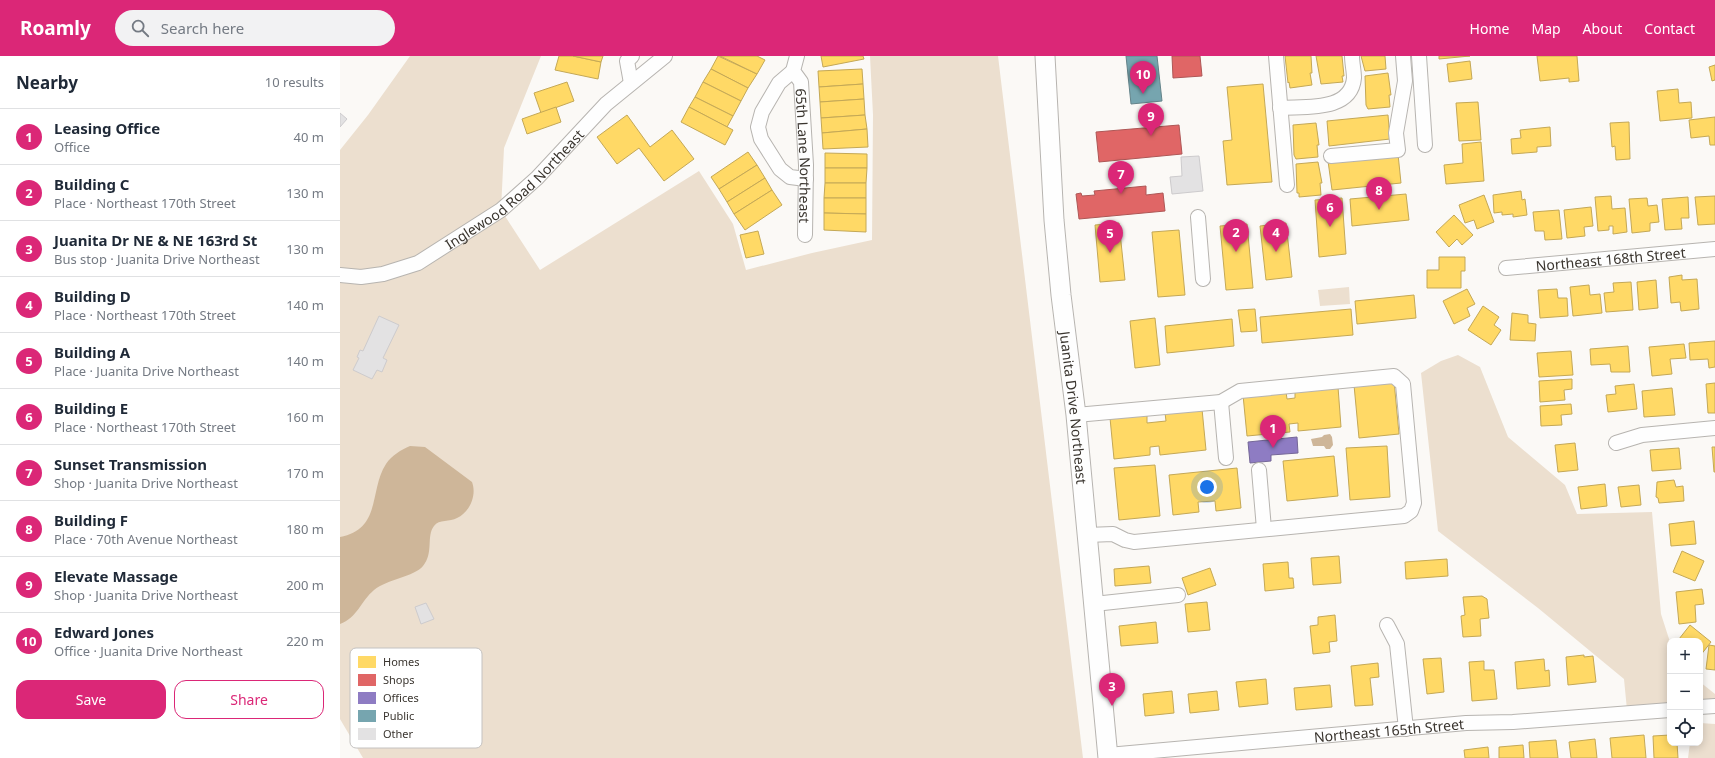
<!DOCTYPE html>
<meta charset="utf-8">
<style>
:root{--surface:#fff;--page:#f2f2f3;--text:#1f2937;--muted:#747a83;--line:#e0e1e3;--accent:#db2777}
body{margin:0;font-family:"Noto Sans",sans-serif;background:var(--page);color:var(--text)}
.controls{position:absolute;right:12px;bottom:12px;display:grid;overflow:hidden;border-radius:8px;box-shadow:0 2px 10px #0003}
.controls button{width:36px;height:36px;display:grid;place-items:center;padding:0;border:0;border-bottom:1px solid var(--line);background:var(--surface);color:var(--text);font:20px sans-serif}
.you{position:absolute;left:867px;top:431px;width:14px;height:14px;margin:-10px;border:3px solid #fff;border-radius:50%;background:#1a73e8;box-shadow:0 0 0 6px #1a73e833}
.badge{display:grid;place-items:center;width:26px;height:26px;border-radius:50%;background:var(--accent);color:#fff;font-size:13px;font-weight:700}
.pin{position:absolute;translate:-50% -33px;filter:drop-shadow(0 1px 2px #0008)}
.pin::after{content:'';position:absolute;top:21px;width:14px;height:12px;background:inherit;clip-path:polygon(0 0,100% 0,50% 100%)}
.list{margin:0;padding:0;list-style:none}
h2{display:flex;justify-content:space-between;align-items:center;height:52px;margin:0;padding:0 16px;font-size:17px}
h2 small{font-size:13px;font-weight:400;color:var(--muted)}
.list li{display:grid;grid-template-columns:26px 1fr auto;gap:12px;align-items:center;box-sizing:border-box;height:56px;padding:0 16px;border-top:1px solid var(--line)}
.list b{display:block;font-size:15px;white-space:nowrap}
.list p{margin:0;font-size:13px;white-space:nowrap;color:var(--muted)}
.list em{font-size:13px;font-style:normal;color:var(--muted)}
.actions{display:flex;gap:8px;padding:12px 16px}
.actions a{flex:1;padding:9px 0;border:1px solid var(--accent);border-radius:12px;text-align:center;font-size:14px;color:var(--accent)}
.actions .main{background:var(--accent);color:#fff}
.icon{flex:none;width:22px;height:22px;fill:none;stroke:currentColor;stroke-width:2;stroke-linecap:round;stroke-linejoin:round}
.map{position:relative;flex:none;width:1375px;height:702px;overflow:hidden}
header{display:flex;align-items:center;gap:24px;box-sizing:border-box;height:56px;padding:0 20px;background:var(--accent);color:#fff}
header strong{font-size:19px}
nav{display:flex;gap:22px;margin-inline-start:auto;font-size:14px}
.search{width:280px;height:36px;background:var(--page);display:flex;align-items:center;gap:10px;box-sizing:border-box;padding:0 14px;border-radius:22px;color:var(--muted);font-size:15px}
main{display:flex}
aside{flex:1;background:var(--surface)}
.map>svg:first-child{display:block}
.green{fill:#ecdfcf}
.water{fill:#ceb699}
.homes{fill:#ffd966;stroke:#c4a856}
.shops{fill:#e06666;stroke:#ae5756}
.offices{fill:#8e7cc3;stroke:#756797}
.public{fill:#76a5af;stroke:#648389}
.building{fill:#e3e2e3;stroke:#cdcbcd}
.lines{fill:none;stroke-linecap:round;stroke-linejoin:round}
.minor-casing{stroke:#b7b4b0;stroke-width:16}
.secondary-casing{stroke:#b7b4b0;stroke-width:21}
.minor{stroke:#fefefe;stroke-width:14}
.secondary{stroke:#fefefe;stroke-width:19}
.labels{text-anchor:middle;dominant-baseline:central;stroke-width:4;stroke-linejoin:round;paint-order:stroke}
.street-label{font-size:14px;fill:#3a352f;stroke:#fff}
.key{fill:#fff;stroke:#c4c2c1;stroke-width:1}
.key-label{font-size:11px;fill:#3a352f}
</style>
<header>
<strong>Roamly</strong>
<div class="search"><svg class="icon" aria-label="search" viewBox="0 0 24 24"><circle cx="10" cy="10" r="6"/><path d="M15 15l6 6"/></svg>Search here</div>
<nav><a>Home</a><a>Map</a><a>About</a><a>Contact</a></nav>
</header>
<main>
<aside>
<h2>Nearby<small>10 results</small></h2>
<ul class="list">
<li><span class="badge">1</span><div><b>Leasing Office</b><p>Office</p></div><em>40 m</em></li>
<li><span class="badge">2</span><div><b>Building C</b><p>Place · Northeast 170th Street</p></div><em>130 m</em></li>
<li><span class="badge">3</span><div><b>Juanita Dr NE &amp; NE 163rd St</b><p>Bus stop · Juanita Drive Northeast</p></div><em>130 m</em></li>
<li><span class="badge">4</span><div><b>Building D</b><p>Place · Northeast 170th Street</p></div><em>140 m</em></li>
<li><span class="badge">5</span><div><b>Building A</b><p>Place · Juanita Drive Northeast</p></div><em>140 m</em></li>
<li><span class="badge">6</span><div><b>Building E</b><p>Place · Northeast 170th Street</p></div><em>160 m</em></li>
<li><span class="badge">7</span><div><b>Sunset Transmission</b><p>Shop · Juanita Drive Northeast</p></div><em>170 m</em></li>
<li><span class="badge">8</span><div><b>Building F</b><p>Place · 70th Avenue Northeast</p></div><em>180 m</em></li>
<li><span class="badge">9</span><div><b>Elevate Massage</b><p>Shop · Juanita Drive Northeast</p></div><em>200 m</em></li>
<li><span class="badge">10</span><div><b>Edward Jones</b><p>Office · Juanita Drive Northeast</p></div><em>220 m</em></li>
</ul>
<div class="actions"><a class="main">Save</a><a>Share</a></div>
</aside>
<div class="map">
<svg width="1375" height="702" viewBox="0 0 1375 702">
<rect width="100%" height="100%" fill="#fbf9f6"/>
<!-- green -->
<g class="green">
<polygon points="70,0 201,0 164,92 161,154 200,214 359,115 393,168 406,214 472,197 532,184 533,59 530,0 658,0 743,702 23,702 0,663 0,94 28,59"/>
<polygon points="1009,231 1010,248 980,250 978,234"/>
<polygon points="1118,299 1140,311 1168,381 1225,429 1237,458 1312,456 1321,558 1330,586 1330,651 1287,654 1284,623 1198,552 1098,475 1081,317 1101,305"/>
<polygon points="1360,626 1375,638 1375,647 1360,648"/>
<polygon points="1360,667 1375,668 1375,702 1348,702 1350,687 1360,687"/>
</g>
<!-- water -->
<g class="water">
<polygon points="990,378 992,381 993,389 990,393 986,393 984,390 973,390 971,383 982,381 984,379"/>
<path d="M70,390l15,1 47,35c5,13 -2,30 -15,36 -7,4 -18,1 -23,8 -8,10 0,27 -11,40 -9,11 -36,13 -49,24 -13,11 -17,28 -34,34v-87c42,-8 29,-47 46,-73 6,-9 15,-14 24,-18z"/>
</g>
<!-- homes -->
<g class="homes">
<polygon points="219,0 233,0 261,6 258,23 215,14"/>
<polygon points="233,0 263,0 261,6"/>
<polygon points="378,0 417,18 408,32 371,13"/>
<polygon points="380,0 417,0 425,4 417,18"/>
<polygon points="481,0 523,0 524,3 483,11"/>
<polygon points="945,0 971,0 972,17 970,17 972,29 950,32 949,26 948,27"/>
<polygon points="976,0 1002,0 1004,20 1002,20 1003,26 981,28"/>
<polygon points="1021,0 1045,0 1046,13 1025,15"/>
<polygon points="1099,0 1130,0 1099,3"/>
<polygon points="1197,0 1237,0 1239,25 1229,26 1229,22 1200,25"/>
<polygon points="1130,5 1132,23 1109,26 1107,8"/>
<polygon points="1375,9 1375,24 1372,25 1369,11"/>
<polygon points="371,13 408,32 401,45 363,26"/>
<polygon points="522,13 523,28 479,31 478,15"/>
<polygon points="1048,17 1051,39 1049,39 1050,51 1028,53 1026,49 1025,20"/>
<polygon points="227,26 234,45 201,57 194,37"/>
<polygon points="363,26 401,45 393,60 355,41"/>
<polygon points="523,28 524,43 480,46 479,31"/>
<polygon points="923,28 932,126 887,129 883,85 892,84 887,31"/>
<polygon points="1338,33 1339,47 1351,46 1352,62 1320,65 1317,35"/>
<polygon points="355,41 393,60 387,71 349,51"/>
<polygon points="524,43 525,59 481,62 480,46"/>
<polygon points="1138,46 1141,84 1119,85 1116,47"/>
<polygon points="216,51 221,66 187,78 182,63"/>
<polygon points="349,51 393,74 385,89 341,66"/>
<polygon points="287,59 310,91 332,74 354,103 324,125 299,92 277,108 257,81"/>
<polygon points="525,59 527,73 482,77 481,62"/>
<polygon points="1048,59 1050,83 989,90 987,65"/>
<polygon points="1375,61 1375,89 1370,89 1369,80 1351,82 1349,64"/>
<polygon points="1289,66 1290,103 1276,104 1275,90 1272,91 1270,67"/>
<polygon points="976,67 979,89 977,89 978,101 956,103 954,99 953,69"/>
<polygon points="1210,71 1211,90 1197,91 1197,96 1172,98 1171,83 1181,82 1180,74"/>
<polygon points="527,73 528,91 483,93 482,77"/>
<polygon points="1141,86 1144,125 1106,128 1104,109 1123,107 1122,88"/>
<polygon points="408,96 417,109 379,133 371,121"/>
<polygon points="485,97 527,98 527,112 485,112"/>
<polygon points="1058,98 1061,127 992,134 988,105"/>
<polygon points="978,106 982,127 980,127 981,139 959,141 959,137 957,137 956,108"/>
<polygon points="417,109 425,122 387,146 379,133"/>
<polygon points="485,112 527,112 526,127 485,127"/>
<polygon points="425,122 432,134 394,158 387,146"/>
<polygon points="485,127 526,127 526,142 484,142"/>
<polygon points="432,134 442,149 405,174 394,158"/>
<polygon points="1181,135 1182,144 1185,143 1187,159 1173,161 1173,158 1162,159 1162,156 1154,157 1153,139"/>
<polygon points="1066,138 1069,164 1012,170 1010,143"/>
<polygon points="1144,139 1154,166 1137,173 1134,164 1125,167 1119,149"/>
<polygon points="1271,140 1272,153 1285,152 1287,176 1273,178 1273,170 1269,170 1269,174 1258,175 1255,141"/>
<polygon points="1375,140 1375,168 1358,169 1355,141"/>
<polygon points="1348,141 1349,162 1341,162 1342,173 1325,174 1322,143"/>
<polygon points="484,142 526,142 526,158 484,157"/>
<polygon points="1002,142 1006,198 979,201 975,144"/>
<polygon points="1307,142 1308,150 1317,149 1319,166 1310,167 1310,175 1292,177 1289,143"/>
<polygon points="1251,151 1253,170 1244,171 1245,180 1227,182 1224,154"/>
<polygon points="1219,154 1222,183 1205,184 1204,175 1195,175 1193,156"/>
<polygon points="484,157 526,158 526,176 484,174"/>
<polygon points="1114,159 1133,179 1122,189 1117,183 1109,191 1096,176"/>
<polygon points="779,167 785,224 760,226 755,169"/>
<polygon points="946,167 952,221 926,224 920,170"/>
<polygon points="907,168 913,232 886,234 880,170"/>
<polygon points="839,174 845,239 818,241 812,176"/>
<polygon points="418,175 424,198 406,202 400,179"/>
<polygon points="1099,201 1125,201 1125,215 1121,215 1121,232 1087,232 1087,214 1099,214"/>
<polygon points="1342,219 1342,224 1357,223 1359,253 1341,255 1340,246 1331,247 1329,221"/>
<polygon points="1316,224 1318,252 1299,254 1297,226"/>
<polygon points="1291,226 1293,254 1266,256 1264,237 1274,236 1273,227"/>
<polygon points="1249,229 1250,239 1260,238 1262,257 1233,260 1230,231"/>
<polygon points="1127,233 1135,248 1127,252 1130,260 1114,268 1103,245"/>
<polygon points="1217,233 1218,242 1227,242 1228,260 1200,262 1198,234"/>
<polygon points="1074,239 1076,262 1017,268 1015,245"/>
<polygon points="1143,250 1159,261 1154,269 1161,274 1151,289 1128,274"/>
<polygon points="915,253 917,275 901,276 898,254"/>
<polygon points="1011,253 1013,279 922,287 920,261"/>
<polygon points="1172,257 1188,259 1188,267 1196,268 1195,285 1170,284"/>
<polygon points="815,262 820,309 795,312 790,265"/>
<polygon points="892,263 894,290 827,297 825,270"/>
<polygon points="1375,285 1375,311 1369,312 1368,303 1350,304 1349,287"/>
<polygon points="1344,288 1346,302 1330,303 1332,318 1312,320 1309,291"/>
<polygon points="1288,290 1290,316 1271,316 1270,308 1251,309 1250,293"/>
<polygon points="1231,295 1233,319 1199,321 1197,297"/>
<polygon points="1232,323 1232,333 1224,334 1225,344 1200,346 1199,325"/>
<polygon points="1054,325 1059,378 1019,382 1014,329"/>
<polygon points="1375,327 1375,357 1368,357 1366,328"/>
<polygon points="1294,328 1297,353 1268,356 1266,339 1276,338 1275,330"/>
<polygon points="998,331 1001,371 958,375 958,367 949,368 950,376 907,380 903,339 946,336 947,343 955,342 955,334"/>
<polygon points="1332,332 1335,359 1304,361 1302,335"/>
<polygon points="1231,348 1232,358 1221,359 1222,369 1201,370 1200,350"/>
<polygon points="862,353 866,394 820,399 819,390 810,391 810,399 774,403 770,362 807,359 807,367 826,365 825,357"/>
<polygon points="1235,387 1238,414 1218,416 1215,389"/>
<polygon points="1047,390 1050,441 1010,444 1006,392"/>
<polygon points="1372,391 1375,391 1375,416 1374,416"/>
<polygon points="1339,392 1341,413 1312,415 1310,394"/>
<polygon points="994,400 998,440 947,445 943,405"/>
<polygon points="815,409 820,460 779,464 774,412"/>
<polygon points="897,412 901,452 876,455 875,445 858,446 859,456 833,459 829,419"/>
<polygon points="1334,424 1336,431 1343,430 1344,445 1319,447 1318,442 1316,441 1317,426"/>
<polygon points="1265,428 1267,450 1241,453 1238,431"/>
<polygon points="1299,429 1301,449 1281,451 1278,431"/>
<polygon points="1354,465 1356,488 1331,490 1329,468"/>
<polygon points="1342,495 1364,505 1355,525 1333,516"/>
<polygon points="999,500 1001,527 973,529 971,502"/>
<polygon points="1107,503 1108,520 1066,523 1065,506"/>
<polygon points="948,506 949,522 953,522 954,532 925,535 923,508"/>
<polygon points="809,510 811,527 775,530 774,513"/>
<polygon points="870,512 876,529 848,539 842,522"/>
<polygon points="1362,533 1364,548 1355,549 1356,566 1339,568 1336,536"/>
<polygon points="1142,540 1147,543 1149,562 1140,563 1141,580 1123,581 1121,560 1125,559 1123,541"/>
<polygon points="867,546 870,574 848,576 845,548"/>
<polygon points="995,559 997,585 989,586 990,596 973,598 970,570 978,569 978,561"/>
<polygon points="816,566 818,587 781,590 779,570"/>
<polygon points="1350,569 1371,586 1360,600 1360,585 1341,585 1339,583"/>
<polygon points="1369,589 1375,590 1375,614 1366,613"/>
<polygon points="1244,599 1244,601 1253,600 1256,626 1228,629 1226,601"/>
<polygon points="1101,602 1104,636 1087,638 1083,603"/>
<polygon points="1204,603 1205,615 1209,614 1210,630 1177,633 1175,606"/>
<polygon points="1144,605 1144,614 1154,614 1157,643 1132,645 1129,606"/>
<polygon points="1038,607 1039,621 1030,622 1033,649 1015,650 1011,610"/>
<polygon points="926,623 928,648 899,651 896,626"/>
<polygon points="990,629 992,651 956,654 954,632"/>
<polygon points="832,635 834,657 805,660 803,638"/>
<polygon points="877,635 879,654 850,657 848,638"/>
<polygon points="1304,679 1306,702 1272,702 1270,682"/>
<polygon points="1330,679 1330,687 1337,687 1338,702 1314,702 1313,680"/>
<polygon points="1255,683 1257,702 1231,702 1229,686"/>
<polygon points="1216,684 1218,702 1190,702 1189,686"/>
<polygon points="1183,689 1184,702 1159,702 1159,691"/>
<polygon points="1148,691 1149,702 1125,702 1124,694"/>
</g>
<!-- shops -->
<g class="shops">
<polygon points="832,0 860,0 862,20 833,22"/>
<polygon points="839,69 842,98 759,106 756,76"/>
<polygon points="806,130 806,139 823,137 825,155 739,163 736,138 741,137 742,140 755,139 754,135"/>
</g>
<!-- offices -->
<polygon class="offices" points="957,381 958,397 931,399 931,405 910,407 908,386"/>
<!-- public -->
<polygon class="public" points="786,0 817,0 822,45 791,48"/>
<!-- building -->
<g class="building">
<polygon points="0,57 7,63 0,71"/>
<polygon points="859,100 863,135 832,138 830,121 842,120 841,101"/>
<polygon points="39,260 59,269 43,302 47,304 42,316 37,314 32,323 13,314 19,302 17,301 20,294 23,295"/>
<polygon points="86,547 94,563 81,568 75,551"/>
</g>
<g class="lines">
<!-- minor casing -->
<g class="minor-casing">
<g id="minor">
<path id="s1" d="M457,0l-4,15 8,11 5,83 -1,70"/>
<polyline points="936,0 947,129"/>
<polyline points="1079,0 1085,89"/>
<polyline points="453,15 439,27 422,56 418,71 421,83 440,113 450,121 466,123"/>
<polyline points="291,27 287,5 292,0"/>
<path d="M940,52c25,-2 71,4 74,-30 0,-7 -2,-15 -2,-22"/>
<polyline points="991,100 1058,94 1056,77 1065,25 1063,0"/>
<polyline points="858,161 863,223"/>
<path id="s2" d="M1166,212l209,-19"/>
<path id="s3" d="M0,219l21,2 22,-3 35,-11 83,-53 36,-32 69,-74 59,-48"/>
<polyline points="881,346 886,402"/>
<polyline points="736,359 881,346 900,335 1054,320 1063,328 1074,447 1071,455 1064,460 794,486 785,484 773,478 747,479"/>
<polyline points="1276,387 1302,379 1375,372"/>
<polyline points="919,414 924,473"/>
<polyline points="754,548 838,539"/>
<polyline points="1047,569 1057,588 1066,673"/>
<polyline points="1360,651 1375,650"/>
<path id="s4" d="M768,699l358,-32 47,-1 157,-12"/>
</g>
</g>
<!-- secondary casing -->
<g class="secondary-casing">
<g id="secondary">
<path id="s5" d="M705,0l9,164 7,75 15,120 32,343"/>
</g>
</g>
<!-- minor -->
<use href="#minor" class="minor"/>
<!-- secondary -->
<use href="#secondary" class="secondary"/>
</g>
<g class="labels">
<!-- street labels -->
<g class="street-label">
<text stroke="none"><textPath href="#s1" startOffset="103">65th Lane Northeast</textPath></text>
<text stroke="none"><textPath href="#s3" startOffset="202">Inglewood Road Northeast</textPath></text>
<text stroke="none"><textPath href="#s2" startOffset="105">Northeast 168th Street</textPath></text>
<text stroke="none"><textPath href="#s5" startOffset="353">Juanita Drive Northeast</textPath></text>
<text stroke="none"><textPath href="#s4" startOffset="282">Northeast 165th Street</textPath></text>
</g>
</g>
<!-- legend -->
<rect x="10" y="592" width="132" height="100" rx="6" class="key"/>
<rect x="18" y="600" width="18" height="12" fill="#ffd966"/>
<rect x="18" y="618" width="18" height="12" fill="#e06666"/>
<rect x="18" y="636" width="18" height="12" fill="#8e7cc3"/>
<rect x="18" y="654" width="18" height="12" fill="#76a5af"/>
<rect x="18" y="672" width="18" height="12" fill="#e3e2e3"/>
<g class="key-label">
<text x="43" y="610">Homes</text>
<text x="43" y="628">Shops</text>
<text x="43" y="646">Offices</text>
<text x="43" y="664">Public</text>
<text x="43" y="682">Other</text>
</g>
</svg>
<div class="controls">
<button>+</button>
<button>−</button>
<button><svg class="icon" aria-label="locate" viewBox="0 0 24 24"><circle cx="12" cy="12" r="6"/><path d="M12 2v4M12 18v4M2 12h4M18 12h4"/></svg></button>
</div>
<div class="you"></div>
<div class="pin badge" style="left:933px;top:392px">1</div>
<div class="pin badge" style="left:896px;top:196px">2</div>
<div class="pin badge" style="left:772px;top:650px">3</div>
<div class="pin badge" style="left:936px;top:196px">4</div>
<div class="pin badge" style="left:770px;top:197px">5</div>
<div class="pin badge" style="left:990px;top:171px">6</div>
<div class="pin badge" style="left:781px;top:138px">7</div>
<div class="pin badge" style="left:1039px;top:154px">8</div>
<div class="pin badge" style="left:811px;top:80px">9</div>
<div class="pin badge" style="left:803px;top:38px">10</div>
</div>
</main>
